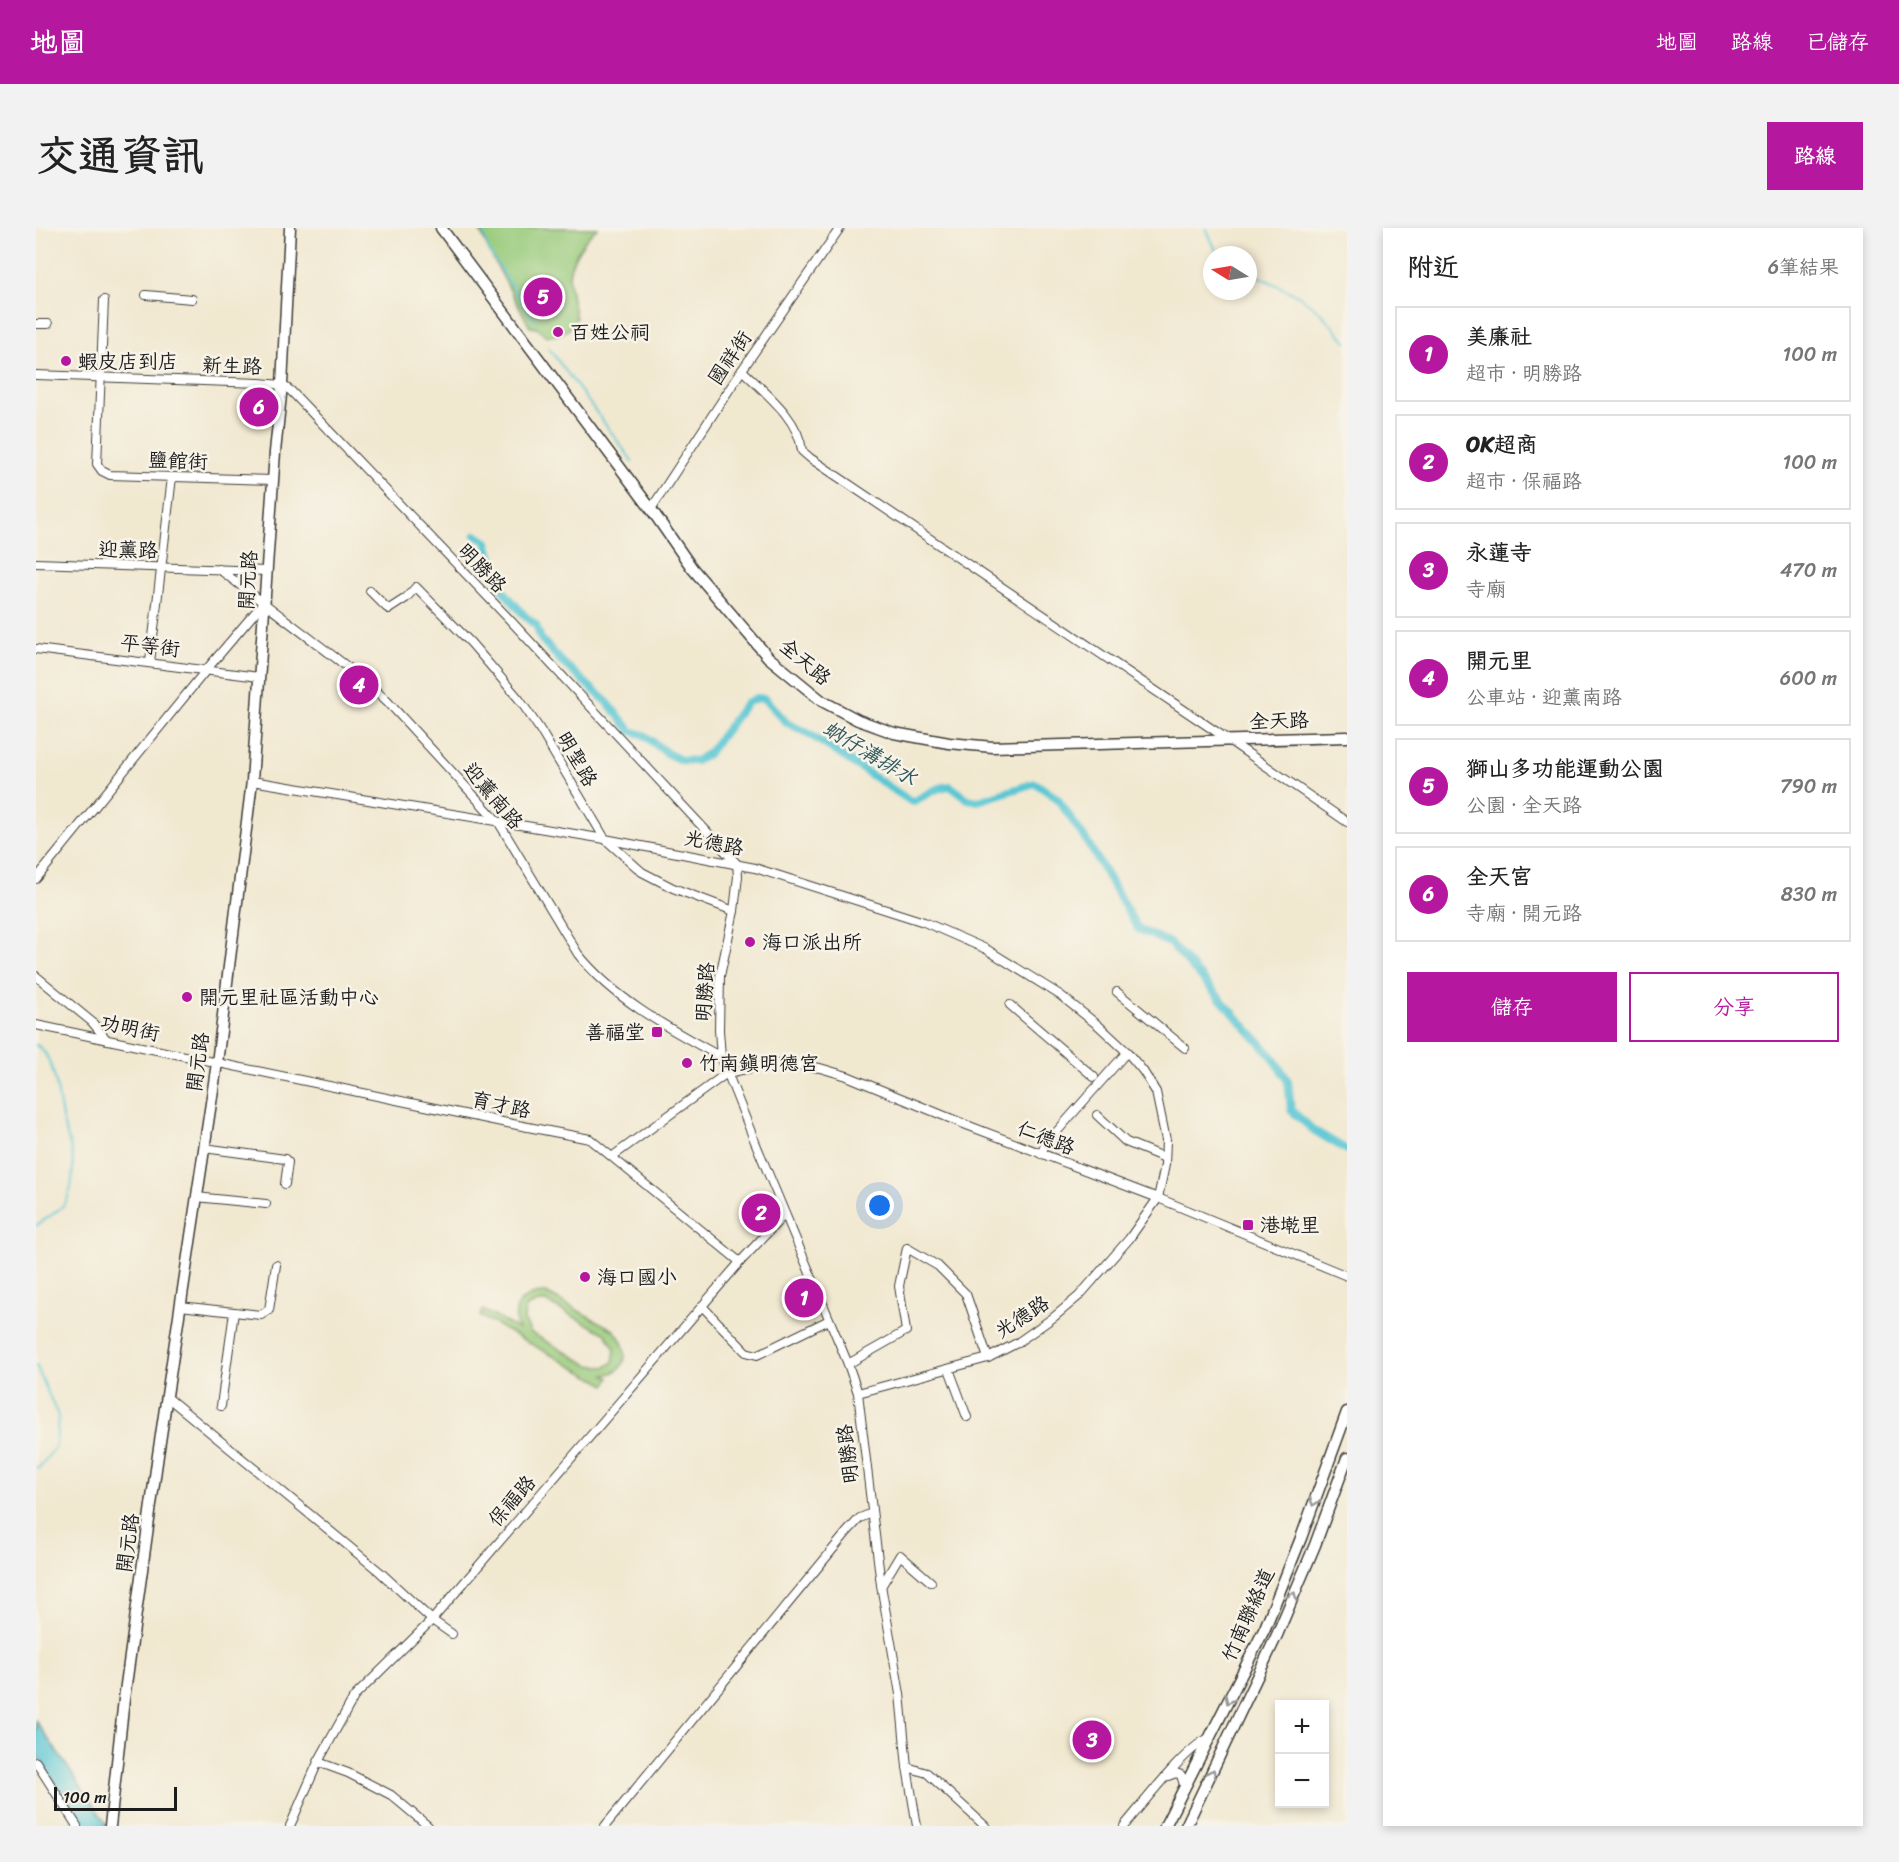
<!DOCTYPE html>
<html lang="zh-TW">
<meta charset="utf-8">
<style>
:root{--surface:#fff;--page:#f2f2f2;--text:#222;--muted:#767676;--line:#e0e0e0;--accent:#b5179e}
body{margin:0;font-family:Sriracha,"LXGW WenKai TC",sans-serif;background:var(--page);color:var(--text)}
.controls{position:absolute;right:18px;bottom:18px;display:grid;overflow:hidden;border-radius:0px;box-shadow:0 3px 9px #0003}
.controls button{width:54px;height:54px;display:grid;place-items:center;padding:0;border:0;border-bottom:2px solid var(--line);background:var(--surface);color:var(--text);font:30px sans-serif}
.compass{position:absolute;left:1167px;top:18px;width:54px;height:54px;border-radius:50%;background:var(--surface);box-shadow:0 3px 9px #0003;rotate:281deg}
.scale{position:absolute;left:18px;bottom:15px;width:123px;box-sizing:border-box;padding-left:6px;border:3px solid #1c1c1c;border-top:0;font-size:16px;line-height:21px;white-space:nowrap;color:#1c1c1c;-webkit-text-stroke:4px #f7f3e8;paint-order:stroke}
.you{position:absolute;left:844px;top:978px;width:21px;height:21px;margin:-15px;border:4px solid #fff;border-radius:50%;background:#1a73e8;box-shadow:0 0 0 9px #1a73e833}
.badge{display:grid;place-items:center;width:39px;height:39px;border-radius:50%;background:var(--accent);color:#fff;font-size:20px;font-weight:700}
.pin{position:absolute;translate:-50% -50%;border:3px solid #fff;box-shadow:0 2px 6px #0006}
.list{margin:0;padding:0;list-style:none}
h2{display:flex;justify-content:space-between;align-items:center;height:78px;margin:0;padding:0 24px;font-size:26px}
h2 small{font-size:20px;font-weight:400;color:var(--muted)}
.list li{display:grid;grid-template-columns:39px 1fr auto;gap:18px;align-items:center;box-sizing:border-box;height:96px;margin:0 12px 12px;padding:0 12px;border:2px solid var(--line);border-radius:0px}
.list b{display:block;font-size:22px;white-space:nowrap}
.list p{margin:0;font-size:20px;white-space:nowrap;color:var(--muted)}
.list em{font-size:20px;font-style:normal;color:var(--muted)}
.actions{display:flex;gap:12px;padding:18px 24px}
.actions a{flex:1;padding:14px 0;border:2px solid var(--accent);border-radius:0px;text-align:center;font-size:21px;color:var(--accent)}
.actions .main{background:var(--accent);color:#fff}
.map{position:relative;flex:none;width:1311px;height:1598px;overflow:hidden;border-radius:0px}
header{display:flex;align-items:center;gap:36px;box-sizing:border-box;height:84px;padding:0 30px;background:var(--accent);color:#fff}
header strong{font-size:28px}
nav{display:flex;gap:33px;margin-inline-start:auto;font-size:21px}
.intro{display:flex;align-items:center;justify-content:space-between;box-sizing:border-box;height:144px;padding:0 36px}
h1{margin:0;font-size:42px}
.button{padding:15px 27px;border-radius:0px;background:var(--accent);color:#fff;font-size:21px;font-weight:700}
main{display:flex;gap:36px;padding:0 36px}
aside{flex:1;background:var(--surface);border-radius:0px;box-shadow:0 3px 9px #0003}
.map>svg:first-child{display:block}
.green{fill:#98ca7a;stroke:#5a734b;stroke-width:1.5;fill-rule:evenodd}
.water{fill:#5bc7d4;stroke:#3c7278;stroke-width:1.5}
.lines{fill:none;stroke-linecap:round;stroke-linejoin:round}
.stream{stroke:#5bc7d4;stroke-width:2}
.canal{stroke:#5bc7d4;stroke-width:8}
.minor-casing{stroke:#3c3b37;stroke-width:10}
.major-casing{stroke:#3c3b37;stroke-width:13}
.minor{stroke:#fff;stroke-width:8}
.major{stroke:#fff;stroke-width:10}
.oneway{stroke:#999}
.poi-dot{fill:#b5179e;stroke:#f7f3e8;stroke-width:2}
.labels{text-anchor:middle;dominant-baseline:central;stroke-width:5;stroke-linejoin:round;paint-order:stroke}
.poi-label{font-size:20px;fill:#1c1c1c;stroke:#f7f3e8;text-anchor:start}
.street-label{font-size:20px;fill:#1c1c1c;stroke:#f7f3e8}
.water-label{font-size:21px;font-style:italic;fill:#32585c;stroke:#f7f3e8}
</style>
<header>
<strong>地圖</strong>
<nav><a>地圖</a><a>路線</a><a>已儲存</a></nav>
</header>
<div class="intro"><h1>交通資訊</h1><a class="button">路線</a></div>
<main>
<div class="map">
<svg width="1311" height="1598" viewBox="0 0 1311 1598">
<rect width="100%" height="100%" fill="#f7f3e8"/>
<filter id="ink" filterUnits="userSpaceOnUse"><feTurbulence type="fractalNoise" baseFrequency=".0167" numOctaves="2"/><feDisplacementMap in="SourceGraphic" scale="12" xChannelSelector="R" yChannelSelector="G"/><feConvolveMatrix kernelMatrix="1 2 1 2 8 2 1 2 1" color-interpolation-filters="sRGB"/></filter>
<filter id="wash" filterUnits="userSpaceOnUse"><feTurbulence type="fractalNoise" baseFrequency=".008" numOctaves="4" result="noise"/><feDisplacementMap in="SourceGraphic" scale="24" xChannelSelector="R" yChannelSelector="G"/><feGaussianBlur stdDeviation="1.35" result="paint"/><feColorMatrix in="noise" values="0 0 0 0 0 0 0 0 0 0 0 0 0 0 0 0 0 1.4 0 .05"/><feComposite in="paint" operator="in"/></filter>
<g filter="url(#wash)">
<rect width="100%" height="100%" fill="#f1e8d0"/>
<!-- green -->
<g class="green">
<path d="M443,0h119c-13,10 -28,32 -29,48 0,14 5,30 7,43 -6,13 -17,17 -30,17l-9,-8 -7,-1 -41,-76z"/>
<path d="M510,1065l68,37c15,18 17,40 -9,45l5,3 -4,7 -126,-69 3,-6 35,19c-8,-23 4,-36 28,-36zM504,1074h6l60,32 9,15 -2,13 -7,5 -17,-2 -58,-32 -7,-13 1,-10 3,-4z"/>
</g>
<!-- water -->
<polygon class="water" points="0,1493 72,1598 49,1598 0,1526"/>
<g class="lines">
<!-- stream -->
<g class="stream">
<polyline points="446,0 453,23 499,94"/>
<polyline points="1170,0 1182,27"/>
<polyline points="1212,43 1263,68 1284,84 1311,114"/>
<polyline points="512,119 597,234"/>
<path d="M0,817c20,10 22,57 27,77 2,10 7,20 9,31 2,13 1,38 -7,50 -6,9 -21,16 -29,23"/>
<polyline points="0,1137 22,1188 20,1218 3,1240 0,1239"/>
</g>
<!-- canal -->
<path class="canal" d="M440,307l11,7 14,46 24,28 11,9 5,14 21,23 46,41 23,28 13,4 24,19 13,6 15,1 12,-7 38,-51 11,-5 8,1 22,24 19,9 106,70c14,-6 23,-15 38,-16l18,13 10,2 57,-18 22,15 31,45 50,86 32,14 102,113 16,25 3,29 22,20 34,20"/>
</g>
</g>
<g filter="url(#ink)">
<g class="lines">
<!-- minor casing -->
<g class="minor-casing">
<g id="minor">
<polyline points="110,67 156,71"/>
<polyline points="68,72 61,236 66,243 74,247 237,252"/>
<polyline points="0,96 12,96"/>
<path d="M706,142c22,22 57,48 60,81l8,7 420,283 117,81"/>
<polyline points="0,147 223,155 246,157 255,163 474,392 701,636 702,648 698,683 684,748 683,802 685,829 717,909 812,1136 822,1165 845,1357 864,1466 871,1539 881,1598"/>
<polyline points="615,281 706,142 804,0"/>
<polyline points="0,335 230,343"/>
<path d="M183,341l143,109 25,23 112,122 79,131c38,47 92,75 143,103"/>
<polyline points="334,363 350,379 353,381 370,370 380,359 435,415 483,471 503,500 569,611 606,644 637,660 698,683"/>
<polyline points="0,421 223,449"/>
<polyline points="114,434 136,249"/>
<polyline points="216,553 569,611 719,640 888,694 950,721 1024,767 1063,798 1091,824 1107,843 1120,864 1130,912 1129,937 1122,970 1093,1011 1043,1068 1018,1089 981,1115 952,1130 822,1165"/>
<polyline points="0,651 171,441 228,374"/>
<polyline points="0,748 56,794 71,812"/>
<polyline points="1081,764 1149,820"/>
<polyline points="974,777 1058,849"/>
<polyline points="0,797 466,894 554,911 704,1034"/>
<polyline points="1061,887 1090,914 1129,930"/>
<polyline points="168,920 249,931 252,934 249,956"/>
<polyline points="1005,926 1009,917 1091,824"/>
<polyline points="577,928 691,845 736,836 756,836 784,840 811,848 928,896 1122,970 1311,1048"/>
<polyline points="160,969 230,976"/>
<polyline points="144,1078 225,1087 233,1082 240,1037"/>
<polyline points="666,1078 710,1124 721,1127 793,1092"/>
<polyline points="812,1136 870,1103 863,1058 871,1020 902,1038 930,1066 952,1130"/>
<polyline points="913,1141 931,1189"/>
<polyline points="131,1169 344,1344 396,1392 416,1406"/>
<polyline points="185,1178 198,1084"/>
<polyline points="846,1357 864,1327 895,1354"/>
<polyline points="0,1534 41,1598"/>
<polyline points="282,1534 312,1545 355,1567 392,1598"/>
<polyline points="871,1539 891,1545 949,1598"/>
<polyline points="1132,1548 1140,1545 1145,1547 1149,1560"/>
<polyline points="254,1598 282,1534 318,1469 396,1392 704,1034 749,986"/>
<polyline points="569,1598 811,1304 824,1290 836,1285"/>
<path d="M1088,1598c20,-23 59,-76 85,-88"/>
</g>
</g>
<!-- major casing -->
<g class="major-casing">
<g id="major">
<polyline points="405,0 615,281 656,340 732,429 786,473 822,492 858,505 913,515 957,519 1311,509"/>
<polyline points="74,1598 88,1471 122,1227 181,835 216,553 239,224 246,157 254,0"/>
<polyline points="1129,1598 1229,1400 1265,1310 1311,1184"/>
<polyline points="1150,1598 1241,1407 1279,1317 1311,1230"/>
</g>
</g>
<!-- minor -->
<use href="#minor" class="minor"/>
<!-- major -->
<use href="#major" class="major"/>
</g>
<!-- one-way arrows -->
<defs><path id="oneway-chevron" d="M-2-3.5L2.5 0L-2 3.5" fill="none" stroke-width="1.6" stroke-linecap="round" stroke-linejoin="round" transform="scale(1.5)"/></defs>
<g class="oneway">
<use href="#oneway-chevron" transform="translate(1278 1274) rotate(110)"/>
<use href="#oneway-chevron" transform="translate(1257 1368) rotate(-67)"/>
<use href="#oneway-chevron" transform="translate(1193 1472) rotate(116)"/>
<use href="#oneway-chevron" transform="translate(1176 1545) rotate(-64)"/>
</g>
</g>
<!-- markers -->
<g class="poi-dot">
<circle cx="522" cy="104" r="6"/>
<circle cx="30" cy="133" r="6"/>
<circle cx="714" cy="714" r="6"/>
<circle cx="151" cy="769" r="6"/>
<rect x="615" y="798" width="12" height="12" rx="3"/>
<circle cx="651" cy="835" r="6"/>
<rect x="1206" y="991" width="12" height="12" rx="3"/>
<circle cx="549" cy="1049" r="6"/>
</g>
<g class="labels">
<!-- poi labels -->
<g class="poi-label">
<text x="534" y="104">百姓公祠</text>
<text x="42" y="133">蝦皮店到店</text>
<text x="726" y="714">海口派出所</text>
<text x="163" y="769">開元里社區活動中心</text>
<text x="609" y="804" text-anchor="end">善福堂</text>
<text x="663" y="835">竹南鎮明德宮</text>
<text x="1224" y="997">港墘里</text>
<text x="561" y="1049">海口國小</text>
</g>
<!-- street labels -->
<g class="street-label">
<text transform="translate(694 130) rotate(-56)">國祥街</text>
<text transform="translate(196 138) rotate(2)">新生路</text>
<text transform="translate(142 233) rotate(2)">鹽館街</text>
<text transform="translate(92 322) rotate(1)">迎薰路</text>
<text transform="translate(446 340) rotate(46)">明勝路</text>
<text transform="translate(212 352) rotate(-86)">開元路</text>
<text transform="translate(114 418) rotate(7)">平等街</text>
<text transform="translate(769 434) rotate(40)">全天路</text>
<text transform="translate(1243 493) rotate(-2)">全天路</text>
<text transform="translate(541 531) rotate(60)">明聖路</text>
<text transform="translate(457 568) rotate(50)">迎薰南路</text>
<text transform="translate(678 615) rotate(11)">光德路</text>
<text transform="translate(669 764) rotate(-86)">明勝路</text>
<text transform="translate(94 800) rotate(12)">功明街</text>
<text transform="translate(162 834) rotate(-82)">開元路</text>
<text transform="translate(465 877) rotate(12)">育才路</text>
<text transform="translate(1010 910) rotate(21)">仁德路</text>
<text transform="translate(986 1089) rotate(-33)">光德路</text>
<text transform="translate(812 1226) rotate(-97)">明勝路</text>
<text transform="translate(476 1273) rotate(-49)">保福路</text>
<text transform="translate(92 1315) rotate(-82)">開元路</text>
<text transform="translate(1212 1387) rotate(-66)">竹南聯絡道</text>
</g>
<!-- water labels -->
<g class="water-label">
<text transform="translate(834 525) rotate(31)">蚋仔溝排水</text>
</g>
</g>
</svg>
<div class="controls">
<button>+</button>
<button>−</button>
</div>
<svg class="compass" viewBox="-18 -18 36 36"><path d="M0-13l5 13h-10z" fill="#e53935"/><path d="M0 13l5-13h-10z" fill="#767676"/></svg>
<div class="scale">100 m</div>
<div class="you"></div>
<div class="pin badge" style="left:768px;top:1070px">1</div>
<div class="pin badge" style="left:725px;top:985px">2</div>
<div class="pin badge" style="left:1056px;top:1512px">3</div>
<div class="pin badge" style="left:323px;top:457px">4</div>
<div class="pin badge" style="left:507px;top:69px">5</div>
<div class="pin badge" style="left:223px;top:179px">6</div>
</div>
<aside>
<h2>附近<small>6筆結果</small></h2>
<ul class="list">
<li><span class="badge">1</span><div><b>美廉社</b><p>超市 · 明勝路</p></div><em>100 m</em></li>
<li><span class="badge">2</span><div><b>OK超商</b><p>超市 · 保福路</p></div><em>100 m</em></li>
<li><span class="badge">3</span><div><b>永蓮寺</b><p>寺廟</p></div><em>470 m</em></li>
<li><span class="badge">4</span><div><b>開元里</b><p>公車站 · 迎薰南路</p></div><em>600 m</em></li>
<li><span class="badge">5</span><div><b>獅山多功能運動公園</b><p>公園 · 全天路</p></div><em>790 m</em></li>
<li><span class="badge">6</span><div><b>全天宮</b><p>寺廟 · 開元路</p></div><em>830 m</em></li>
</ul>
<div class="actions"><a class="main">儲存</a><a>分享</a></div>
</aside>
</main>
